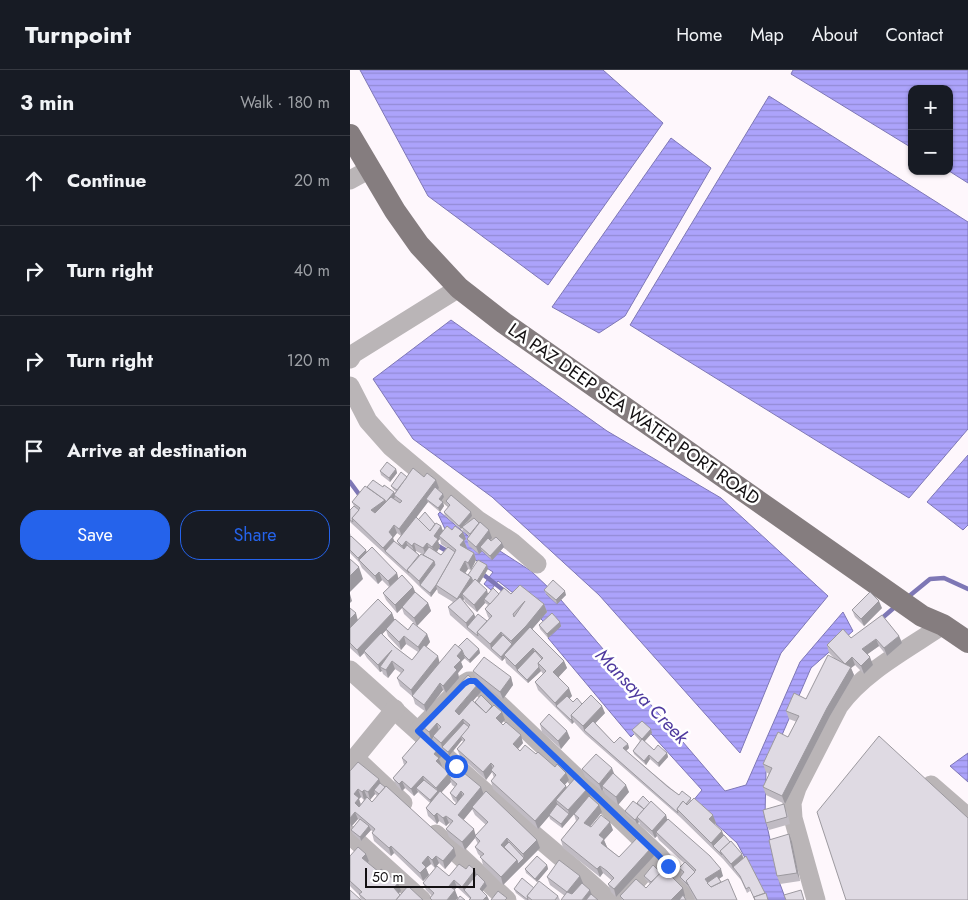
<!DOCTYPE html>
<meta charset="utf-8">
<style>
:root{--surface:#171b24;--page:#20242c;--text:#f1f3f6;--muted:#9ea1a6;--line:#363941;--accent:#2563eb}
body{margin:0;font-family:Jost,sans-serif;background:var(--page);color:var(--text)}
.controls{position:absolute;right:15px;top:15px;display:grid;overflow:hidden;border-radius:10px;box-shadow:0 1px 4px #0004}
.controls button{width:45px;height:45px;display:grid;place-items:center;padding:0;border:0;border-bottom:1px solid var(--line);background:var(--surface);color:var(--text);font:25px sans-serif}
.scale{position:absolute;left:15px;bottom:12px;width:110px;box-sizing:border-box;padding-left:5px;border:2px solid #131012;border-top:0;font-size:14px;line-height:18px;white-space:nowrap;color:#131012;-webkit-text-stroke:4px #fff;paint-order:stroke}
.stop{position:absolute;width:15px;height:15px;margin:-11px;border:4px solid #2563eb;border-radius:50%;background:#fff}
.stop.end{background:#2563eb;border-color:#fff;box-shadow:0 1px 5px #0008}
.list{margin:0;padding:0;list-style:none}
h2{display:flex;justify-content:space-between;align-items:center;height:65px;margin:0;padding:0 20px;font-size:21px}
h2 small{font-size:16px;font-weight:400;color:var(--muted)}
.list li{display:grid;grid-template-columns:32px 1fr auto;gap:15px;align-items:center;box-sizing:border-box;height:90px;padding:0 20px;border-top:1px solid var(--line)}
.list b{display:block;font-size:19px;white-space:nowrap}
.list em{font-size:16px;font-style:normal;color:var(--muted)}
.actions{display:flex;gap:10px;padding:15px 20px}
.actions a{flex:1;padding:11px 0;border:1px solid var(--accent);border-radius:20px;text-align:center;font-size:18px;color:var(--accent)}
.actions .main{background:var(--accent);color:#fff}
.icon{flex:none;width:28px;height:28px;fill:none;stroke:currentColor;stroke-width:2;stroke-linecap:round;stroke-linejoin:round}
.map{position:relative;flex:none;width:618px;height:830px;overflow:hidden}
header{display:flex;align-items:center;gap:30px;box-sizing:border-box;height:70px;padding:0 25px;background:var(--surface);border-bottom:1px solid var(--line)}
header strong{font-size:24px}
nav{display:flex;gap:28px;margin-inline-start:auto;font-size:18px}
main{display:flex}
aside{flex:1;background:var(--surface)}
.map>svg:first-child{display:block}
.water{fill:url(#water-rules);stroke:#7e77b5}
.lines{fill:none;stroke-linecap:round;stroke-linejoin:round}
.stream{stroke:#7e77b5;stroke-width:4.5}
.minor{stroke:#bab5b7;stroke-width:19}
.major{stroke:#857d7f;stroke-width:22}
.wall{fill:#c0bbc3;fill-rule:evenodd}
.shaded-wall{fill:#9c999f}
.building{fill:#dfdae3;stroke:#9c999f;fill-rule:evenodd}
.route{stroke:#2563eb;stroke-width:6}
.labels{text-anchor:middle;dominant-baseline:central;stroke-width:5;stroke-linejoin:round;paint-order:stroke}
.street-label{font-size:18px;fill:#131012;stroke:#fff}
.water-label{font-size:19px;font-style:italic;fill:#4f3a9f;stroke:#fff}
</style>
<header>
<strong>Turnpoint</strong>
<nav><a>Home</a><a>Map</a><a>About</a><a>Contact</a></nav>
</header>
<main>
<aside>
<h2>3 min<small>Walk · 180 m</small></h2>
<ul class="list">
<li><svg class="icon" aria-label="ahead" viewBox="0 0 24 24"><path d="M12 20V5M6 11l6-6 6 6"/></svg><div><b>Continue</b></div><em>20 m</em></li>
<li><svg class="icon" aria-label="right" viewBox="0 0 24 24"><path d="M7 20v-9h11M14 6l5 5-5 5"/></svg><div><b>Turn right</b></div><em>40 m</em></li>
<li><svg class="icon" aria-label="right" viewBox="0 0 24 24"><path d="M7 20v-9h11M14 6l5 5-5 5"/></svg><div><b>Turn right</b></div><em>120 m</em></li>
<li><svg class="icon" aria-label="arrive" viewBox="0 0 24 24"><path d="M6 21V4h12l-3 4 3 4H6"/></svg><div><b>Arrive at destination</b></div></li>
</ul>
<div class="actions"><a class="main">Save</a><a>Share</a></div>
</aside>
<div class="map">
<svg width="618" height="830" viewBox="0 0 618 830">
<defs>
<pattern id="water-rules" width="6" height="5" patternUnits="userSpaceOnUse" patternTransform="scale(1.25)"><rect width="6" height="5" fill="#aca3fb"/><path d="M0 2.5h6" fill="none" stroke="#938bd6"/></pattern>
</defs>
<rect width="100%" height="100%" fill="#fef7fc"/>
<!-- water -->
<g class="water">
<polygon points="10,0 253,0 313,53 198,215 78,126"/>
<polygon points="443,0 618,0 618,113 599,101 599,19 562,19 562,78 441,4"/>
<polygon points="419,26 618,152 618,359 559,428 280,255"/>
<polygon points="321,68 361,98 275,246 249,263 202,237"/>
<polygon points="101,250 257,361 371,428 478,526 431,583 390,683 249,525 142,427 63,369 23,309"/>
<polygon points="618,385 618,455 613,460 577,432"/>
<polygon points="90,442 124,471 120,476 129,484 132,481 142,490 150,481 181,501 200,519 196,524 207,534 211,530 375,721 396,715 450,592 493,542 503,561 461,598 416,702 415,747 430,814 436,830 418,830 387,773 342,732 352,720 293,655 281,667 198,568 211,556 196,554 191,549 196,542 168,527 148,511 141,520 134,514 143,502 129,493 95,459 88,444"/>
<polygon points="618,683 618,712 600,696"/>
</g>
<g class="lines">
<!-- stream -->
<g class="stream">
<polyline points="0,412 11,427"/>
<polyline points="85,474 100,483"/>
<polyline points="130,502 157,523"/>
<polyline points="558,527 580,509 594,508 618,519"/>
<polyline points="531,549 546,536"/>
</g>
<!-- minor -->
<g class="minor">
<polyline points="0,110 20,99"/>
<polyline points="0,289 3,284 109,218"/>
<polyline points="0,316 18,351 41,377 128,450 162,472 187,494"/>
<path d="M0,600c50,44 99,91 150,135 36,32 74,62 109,95"/>
<polyline points="68,661 114,614 119,611 125,611 309,786 318,796 339,830"/>
<polyline points="5,688 53,733"/>
<polyline points="0,694 45,639"/>
<polyline points="581,715 618,747"/>
<polyline points="86,764 157,830"/>
<polyline points="0,765 72,830"/>
<polyline points="270,829 309,786"/>
<path d="M466,830l-23,-82 -1,-15 5,-15 42,-82c24,-34 70,-58 104,-81"/>
</g>
<!-- major -->
<polyline class="major" points="0,65 45,141 69,175 109,218 154,253 572,546 593,555 618,572"/>
</g>
<!-- wall -->
<g class="wall">
<polygon points="46,399 47,403 40,412 31,405 30,401"/>
<path d="M57,407l32,11 -1,1 5,5 1,3 -2,4 2,5 -4,6 -12,-10 -12,16 2,2 17,4 6,2 2,5 9,-1 14,9 -2,2 3,7 -1,1 8,4 2,7 -5,10 -3,-1 -3,4 3,2 20,-6 -9,15 9,10h23l33,10 3,8 -15,17 32,32 3,7 -9,9 14,19 -3,3 4,3 9,2 23,9 -10,10 19,20 14,1 1,4 -3,3 53,44 12,3v2l25,23 -1,1 15,18 20,49 -3,2 -6,-13 -18,-21 -43,-42 -95,-83 -11,-12 -2,2 -34,-34 -3,-8 8,-8 -2,-3 -13,12 -22,-20 -1,-5 -3,3 -52,-46 -2,-8 5,-5 -15,-9 -1,-4 -6,8 -9,-8 -12,-12 -60,-55v-12l4,-4 -2,-4 15,-15h16l12,6 1,-1 -3,-3 -2,-3zM47,463l4,3 -4,5 2,4 -5,-4 -1,-3zM90,469l1,5 6,4 -6,7 -4,-3 3,-5 -2,-6zM66,481l8,4h-5l-3,-3zM114,529l1,3 12,10 8,-9 3,2 -3,4 3,8 1,1 -2,3 -12,-4 -1,-3 -11,-13z"/>
<polygon points="96,431 122,446 114,455 129,453 142,468 140,470 141,471 152,473 154,477 142,490 132,481 129,484 119,476 117,469 119,466 113,461 112,458 111,459 95,446 94,442 99,436 97,435"/>
<polygon points="0,463 1,466 16,480 17,483 47,503 48,508 63,517 65,522 78,533 81,541 67,556 54,544 52,538 47,543 36,530 33,523 39,517 32,510 28,514 12,498 9,492 0,483"/>
<polygon points="194,520 216,525 207,534 196,524"/>
<path d="M0,538l8,12 34,-7 2,6 14,11 19,4 3,8 -4,5 14,16 18,-16 21,2 1,4 -10,10 -6,-5 -3,4 2,5 -5,6 1,5 -13,15 -3,-3 -17,22 -11,-8 -2,-7 -13,-11 -3,-8 4,-5 -6,-4 -7,9 -5,-4 -1,-3 -2,1 -13,-14 -3,-5 -4,4 -10,-9zM36,560l2,6 13,14 5,-6 12,8 -6,8 -17,-13 -13,-13z"/>
<polygon points="532,538 514,556 505,547 502,540"/>
<polygon points="189,555 211,556 198,568 190,559"/>
<polygon points="549,566 552,573 537,586 529,576 517,584 523,595 514,604 505,595 501,598 504,605 480,646 435,734 416,725 413,717 419,704 416,702 413,694 438,667 447,652 439,649 436,641 456,629 485,589 479,583 477,575 501,568"/>
<polygon points="123,601 161,607 163,615 153,629 126,609"/>
<polygon points="131,622 123,631 155,650 151,653 173,673 168,679 170,681 186,684 219,710 215,714 217,718 238,718 241,725 239,727 252,742 240,757 263,760 254,770 257,777 269,787 304,786 266,827 261,822 258,814 262,811 260,809 253,803 250,807 213,778 211,770 226,751 224,744 227,740 212,758 200,749 199,746 188,759 143,719 141,711 144,708 142,702 136,710 110,686 107,679 113,672 112,670 99,686 85,674 83,668 81,670 75,664 72,656"/>
<polygon points="190,654 220,668 211,679 192,662"/>
<polygon points="282,660 302,663 294,672 304,680 317,683 318,687 309,697 300,689 296,695 284,684 283,681 290,671 284,664"/>
<path d="M91,687l-2,2 3,7 7,7 1,4 31,10 3,7 56,54 -37,37 -20,-20 -2,-8 -3,-3 -3,-7 3,-3 -3,-6 -10,12 -16,-13 -3,-8 4,-5 -1,-1 -3,3 -7,-5 -2,3 -9,-8 -2,-8 4,-5 -12,-11 -4,4 -9,-8 -3,3 -6,-6 -3,-7 11,-13 -2,-7zM101,712l1,3 3,2 -5,6 3,7 3,3 -1,2 -14,-13zM122,739l3,6 11,10 -10,10 -13,-15z"/>
<polygon points="232,699 265,705 279,722 268,735 255,724 253,719 252,721 235,707"/>
<path d="M0,701l29,8 1,4 76,73 -11,13 -6,-6 -4,5 -4,-4 -5,4 3,7 -6,6 -29,-28 -3,3 -17,-15 -2,-8 1,-1 -2,-2 -10,11 -8,-7 -2,-4 8,-10 -1,-1 -7,8 -1,-1zM25,724l2,2 -5,6 -2,-2zM11,727l3,3 -3,4 -2,-5z"/>
<polygon points="287,733 316,745 317,750 373,806 369,809 387,830 345,830 339,818 331,810 330,807 333,804 331,802 329,798 334,793 309,770 307,766 305,768 290,755 289,752 287,754 276,745 275,741 288,735"/>
<polygon points="437,741 440,754 419,760 416,753"/>
<polygon points="442,772 450,811 430,814 427,806"/>
<polygon points="16,784 19,791 18,793 51,821 49,823 50,825 73,830 11,830 9,825 0,816 0,786"/>
<polygon points="197,795 198,799 187,812 176,803 175,799"/>
<polygon points="116,799 125,800 127,804 135,812 137,816 132,821 137,826 139,830 120,829 107,817 104,820 108,828 106,830 81,830 80,828 82,826 76,820 73,813 99,806"/>
<polygon points="294,806 335,826 334,827 336,830 272,830 270,826 296,818 300,814 295,809"/>
<polygon points="197,807 233,813 232,814 240,820 241,824 215,826 200,815"/>
<polygon points="164,819 208,826 210,830 175,830 166,823"/>
</g>
<!-- shaded-wall -->
<g class="shaded-wall">
<polygon points="46,399 47,403 40,412 39,408"/>
<polygon points="86,410 89,418 79,431 76,429 78,432 52,466 49,459"/>
<polygon points="44,422 46,425 44,425 45,427 37,437 36,433"/>
<polygon points="93,424 94,427 90,433 89,429"/>
<polygon points="35,430 37,437 24,448 21,440"/>
<polygon points="93,432 94,436 90,442 88,438"/>
<polygon points="121,442 122,446 111,459 109,456"/>
<polygon points="44,455 47,463 43,468 46,475 35,481 33,478 39,462"/>
<polygon points="91,456 94,464 89,466 90,469 88,471 90,477 85,484 82,477 81,465"/>
<polygon points="139,460 142,468 133,479 130,477 132,481 129,484 126,477"/>
<polygon points="113,462 116,469 114,471 117,478 113,483 110,475 109,466"/>
<polygon points="56,471 59,479 55,483 52,476"/>
<polygon points="64,473 66,481 65,484 62,476"/>
<polygon points="77,473 80,480 76,486 73,478"/>
<polygon points="152,473 154,477 142,490 140,486"/>
<polygon points="16,480 17,484 9,490 9,492 8,488"/>
<polygon points="124,483 126,490 121,500 118,493"/>
<polygon points="84,491 86,499 70,515 69,511"/>
<polygon points="115,491 118,499 112,508 110,500"/>
<polygon points="137,495 138,499 127,517 126,513"/>
<polygon points="9,497 13,509 0,522 0,506"/>
<polygon points="29,502 32,510 28,514 25,506"/>
<polygon points="47,503 49,511 41,519 38,511"/>
<polygon points="121,507 124,515 112,524 114,529 109,537 107,529"/>
<polygon points="86,515 87,519 81,527 80,523"/>
<polygon points="63,517 66,524 47,543 45,535"/>
<polygon points="137,520 139,528 134,529 135,533 127,542 124,535"/>
<polygon points="215,521 216,525 207,534 206,530"/>
<polygon points="0,524 2,531 0,533"/>
<polygon points="529,531 532,538 514,556 511,549"/>
<polygon points="78,533 81,541 67,556 64,548"/>
<polygon points="194,534 197,542 178,564 154,585 155,588 152,591 151,587 162,574 161,571"/>
<polygon points="6,543 8,551 0,560 0,549"/>
<polygon points="42,543 45,551 15,582 14,581 14,583 10,587 7,580"/>
<polygon points="124,544 127,551 117,557 116,553"/>
<polygon points="210,552 211,556 198,568 197,564"/>
<polygon points="151,562 154,569 141,578 140,574"/>
<polygon points="77,564 80,572 71,584 68,577"/>
<polygon points="54,566 56,574 51,580 49,572"/>
<polygon points="549,566 552,573 537,586 534,578"/>
<polygon points="526,569 529,576 515,586 512,579"/>
<polygon points="183,578 186,585 167,600 165,596"/>
<polygon points="129,579 130,583 120,593 119,590"/>
<polygon points="42,580 30,597 32,601 30,602 28,595"/>
<polygon points="112,580 115,588 111,592 113,597 108,603 109,608 96,623 93,616 104,597 107,586"/>
<polygon points="88,586 90,594 63,627 61,620"/>
<polygon points="502,587 505,595 501,598 504,605 480,646 435,734 432,726 495,594"/>
<polygon points="520,587 523,595 514,604 511,596"/>
<polygon points="42,591 45,599 38,608 36,600"/>
<polygon points="214,591 217,598 206,610 203,602"/>
<polygon points="189,597 191,601 178,613 177,610"/>
<polygon points="161,607 163,615 153,629 150,622"/>
<polygon points="90,613 93,620 76,642 74,635"/>
<polygon points="128,614 131,622 107,648 105,641"/>
<polygon points="219,618 222,626 209,639 206,636 208,640 205,633"/>
<polygon points="252,636 255,643 237,662 234,660 233,656"/>
<polygon points="152,642 155,650 149,656 146,648"/>
<polygon points="113,649 115,656 92,677 91,673"/>
<polygon points="222,649 224,652 222,654 221,650"/>
<polygon points="87,653 89,661 83,666 83,668 81,670 79,662"/>
<polygon points="301,659 302,663 293,673 292,669"/>
<polygon points="217,661 220,668 211,679 208,671"/>
<polygon points="171,665 173,673 165,682 163,674"/>
<polygon points="111,666 112,670 99,686 98,682"/>
<polygon points="278,674 279,678 275,682 273,678"/>
<polygon points="88,679 91,687 89,689 92,696 89,699 84,684"/>
<polygon points="317,683 318,687 309,697 308,693"/>
<polygon points="299,685 300,689 296,695 294,691"/>
<polygon points="141,693 143,700 141,700 142,702 136,710 133,702"/>
<polygon points="262,698 265,706 252,716 253,719 252,721 249,714"/>
<polygon points="99,703 101,709 100,708 101,712 81,734 80,730 88,721 86,718"/>
<polygon points="216,703 219,710 213,717 210,710"/>
<polygon points="73,706 75,714 66,718 68,722 64,726 61,719"/>
<polygon points="29,709 32,717 24,720 25,724 20,730 18,722"/>
<polygon points="52,711 55,718 52,721 49,714"/>
<polygon points="276,715 279,722 268,735 266,727"/>
<polygon points="216,716 219,723 206,730 208,736 188,759 185,751"/>
<polygon points="131,717 134,725 111,753 108,745"/>
<polygon points="238,718 241,725 212,758 211,754 219,744 218,740"/>
<polygon points="8,719 11,727 9,729 11,736 7,741 5,733 4,724"/>
<polygon points="14,720 17,727 14,730 12,722"/>
<polygon points="111,721 114,729 109,735 106,728"/>
<polygon points="249,735 252,742 237,760 234,753"/>
<polygon points="5,742 8,749 1,757 0,753 0,748"/>
<polygon points="87,743 89,751 87,754 84,746"/>
<polygon points="316,745 318,753 306,762 307,766 305,768 302,761"/>
<polygon points="363,745 366,753 362,756 359,749"/>
<polygon points="96,746 99,753 96,756 93,748"/>
<polygon points="287,748 289,752 287,754 285,750"/>
<polygon points="260,752 263,760 254,770 257,777 254,780 249,765"/>
<polygon points="19,756 21,760 11,771 10,767"/>
<polygon points="124,759 126,767 125,766 125,768 115,780 112,772"/>
<polygon points="372,761 375,769 363,776 361,773"/>
<polygon points="439,764 442,772 450,811 447,803"/>
<polygon points="157,768 160,776 155,781 151,775"/>
<polygon points="187,770 190,778 153,815 151,807 167,790 174,788 173,784"/>
<polygon points="41,776 44,783 41,786 39,778"/>
<polygon points="104,778 106,786 95,799 93,791"/>
<polygon points="301,778 304,786 266,827 264,819"/>
<polygon points="16,784 19,791 15,796 12,788"/>
<polygon points="392,784 395,792 383,797 384,801 381,794"/>
<polygon points="78,786 81,794 76,798 79,805 73,811 70,803 72,793"/>
<polygon points="86,786 89,793 85,798 82,790"/>
<polygon points="197,795 198,799 187,812 185,809"/>
<polygon points="250,796 253,803 250,807 247,799"/>
<polygon points="371,799 373,806 359,816 355,809"/>
<polygon points="125,800 128,808 114,820 112,817"/>
<polygon points="230,806 233,813 220,830 217,822"/>
<polygon points="104,810 107,817 102,823 99,816"/>
<polygon points="135,812 137,816 131,823 130,819"/>
<polygon points="48,813 51,821 46,826 44,818"/>
<polygon points="333,818 335,826 331,830 321,830"/>
<polygon points="105,820 108,828 106,830 97,830"/>
<polygon points="240,820 243,828 241,830 232,830"/>
<polygon points="137,826 139,830 133,830"/>
</g>
<!-- building -->
<g class="building">
<polygon points="37,392 46,399 39,408 30,401"/>
<polygon points="63,398 74,407 77,403 86,410 49,459 44,455 39,462 43,467 33,478 2,448 10,438 2,432 15,416 35,430 21,440 25,443 41,427 50,433 52,431 44,425"/>
<polygon points="51,402 57,407 47,420 41,416"/>
<polygon points="23,410 33,417 34,415 44,422 36,432 35,430 17,417"/>
<polygon points="85,417 93,424 89,429 93,432 88,438 76,429"/>
<polygon points="101,425 121,442 109,456 94,442 100,435 96,431"/>
<polygon points="4,436 9,440 2,448 3,452 0,450 0,440"/>
<polygon points="75,442 85,454 80,461 68,450"/>
<polygon points="66,447 80,461 86,453 91,456 84,466 88,469 82,477 77,473 73,478 64,473 62,476 56,471 52,476 47,471"/>
<polygon points="124,448 129,453 120,464 112,457"/>
<polygon points="130,452 139,460 126,477 117,469"/>
<polygon points="97,456 102,460 105,456 113,462 109,466 114,470 110,475 124,483 118,493 115,491 110,500 121,507 107,529 86,515 106,480 89,466"/>
<polygon points="1,466 16,480 8,488 0,480 0,467"/>
<polygon points="146,467 152,473 140,486 130,477 138,468 141,471"/>
<polygon points="44,471 54,479 57,475 69,485 57,500 59,503 35,481"/>
<polygon points="22,477 47,503 38,511 29,502 25,506 9,490"/>
<polygon points="79,477 91,485 98,477 105,482 86,515 80,523 70,515 85,495 84,491 73,485"/>
<polygon points="71,484 84,491 69,511 57,500"/>
<polygon points="0,489 9,497 0,506"/>
<polygon points="128,490 137,495 127,511 125,509 123,511 121,507 118,505"/>
<polygon points="52,505 63,517 45,535 33,523"/>
<polygon points="125,509 137,520 124,535 112,524"/>
<polygon points="203,510 215,521 206,530 194,520"/>
<path d="M170,515l24,19 -18,22 -15,15 -10,-9 -11,12 -13,-12 15,-16 -7,-7 19,-21 7,6zM175,531l-11,16 -1,-3z"/>
<polygon points="143,518 149,524 140,534 134,529"/>
<polygon points="65,522 78,533 64,548 52,537"/>
<polygon points="520,522 529,531 511,549 502,540"/>
<polygon points="110,527 124,544 116,553 98,537"/>
<polygon points="28,529 42,543 7,580 0,573 0,558"/>
<polygon points="0,538 6,543 0,549"/>
<polygon points="202,543 210,552 197,564 189,555"/>
<polygon points="128,544 137,551 127,562 128,566 117,557"/>
<polygon points="532,545 549,566 534,578 526,569 512,579 520,587 511,596 502,587 495,594 501,597 477,638 432,726 413,717 422,698 413,694 428,662 438,667 449,646 436,641 444,623 456,629 478,585 495,594 477,575 493,559 501,568"/>
<polygon points="45,549 58,560 63,553 77,564 68,577 54,566 49,572 36,559"/>
<polygon points="180,557 214,591 203,602 219,618 205,633 185,612 196,601 188,593 193,588 183,578 165,596 154,585"/>
<polygon points="31,563 45,577 62,590 74,575 88,586 61,620 47,608 54,600 42,591 36,600 30,597 42,580 28,595 14,581"/>
<polygon points="153,565 162,574 151,587 141,578"/>
<polygon points="117,568 129,579 119,590 114,585 112,580 108,577"/>
<polygon points="105,574 112,580 107,586 111,590 104,597 107,600 93,616 90,613 74,635 62,626"/>
<polygon points="185,581 192,589 188,593 189,597 177,610 167,600"/>
<polygon points="134,587 161,607 150,622 123,601"/>
<polygon points="118,605 128,614 105,641 109,645 122,630 136,643 144,635 152,642 146,648 153,655 156,652 171,665 163,674 170,681 175,675 186,684 188,682 205,697 207,694 216,703 210,710 216,716 185,751 141,711 146,705 141,700 144,696 141,693 133,702 107,679 115,670 111,666 120,655 113,649 91,673 83,666 91,657 87,653 79,662 72,656"/>
<polygon points="131,625 142,636 136,643 125,632"/>
<polygon points="241,625 252,636 233,656 221,645"/>
<polygon points="217,626 223,632 227,628 232,634 221,645 222,649 221,650 206,636"/>
<polygon points="199,644 217,661 208,671 190,654"/>
<polygon points="243,651 264,673 270,667 278,674 273,678 318,717 329,725 332,721 341,728 336,734 333,731 327,739 328,743 234,660"/>
<polygon points="292,651 301,659 292,669 282,660"/>
<polygon points="114,653 119,657 98,682 92,677"/>
<polygon points="72,665 88,679 84,684 89,688 86,691 99,703 86,718 73,706 61,719 52,711 49,714 43,708 57,692 52,688"/>
<polygon points="529,666 618,748 618,830 496,830 467,742"/>
<polygon points="292,669 304,680 308,675 317,683 308,693 299,685 294,691 283,681"/>
<polygon points="246,684 262,698 249,714 232,699"/>
<polygon points="8,692 29,709 18,722 14,720 12,722 8,719 4,724 9,728 5,733 9,737 17,727 22,732 36,716 104,778 93,791 86,786 82,790 78,786 72,793 76,797 70,803 41,776 39,778 22,763 25,759 5,742 0,748 0,701"/>
<polygon points="108,698 131,717 108,745 124,759 112,772 96,759 103,751 96,746 93,748 87,743 84,746 76,738 90,721 105,735 114,724 111,721 106,728 100,723 107,714 100,708"/>
<polygon points="263,703 276,715 266,727 252,716"/>
<polygon points="226,707 238,718 218,740 206,730"/>
<polygon points="74,710 88,721 80,730 66,718"/>
<polygon points="30,713 35,717 29,724 24,720"/>
<polygon points="136,721 187,770 173,784 157,768 151,775 167,790 151,807 130,787 134,784 125,777 130,771 125,766 138,752 122,737"/>
<polygon points="239,726 249,735 234,753 241,757 251,745 260,752 249,765 254,769 251,773 269,787 288,767 301,778 264,819 258,814 264,808 257,801 250,796 247,799 211,770 229,748 224,744"/>
<polygon points="293,726 300,733 294,739 287,733"/>
<polygon points="344,728 363,745 359,749 372,761 361,773 327,739 333,731 337,735"/>
<polygon points="283,731 294,739 285,750 275,741"/>
<polygon points="301,731 316,745 302,761 287,747"/>
<polygon points="207,734 219,744 211,754 199,745"/>
<polygon points="434,734 437,747 416,753 413,740"/>
<polygon points="10,749 19,756 10,767 1,760"/>
<polygon points="318,749 360,786 371,799 355,809 361,817 378,809 387,830 347,830 336,811 346,800 306,762"/>
<polygon points="439,764 447,803 427,806 419,770"/>
<polygon points="374,765 380,772 370,781 372,785 363,776"/>
<polygon points="381,771 392,784 381,794 370,781"/>
<polygon points="159,772 174,788 168,794 167,790 154,777"/>
<polygon points="8,777 16,784 12,788 29,802 31,799 48,813 44,818 50,825 46,830 16,830 9,824 12,822 0,811 0,786"/>
<polygon points="187,786 197,795 185,809 175,799"/>
<polygon points="396,786 415,823 404,827 405,830 399,817 396,819 390,806 383,797"/>
<polygon points="209,790 230,806 217,822 197,807"/>
<polygon points="335,792 345,802 336,811 338,815 330,807 334,802 329,798"/>
<polygon points="109,794 116,799 119,795 125,800 112,817 104,810 99,816 105,820 97,830 82,830 80,828 84,823 73,813 87,796 99,806"/>
<polygon points="303,795 311,803 301,812 294,806"/>
<polygon points="314,799 333,818 321,830 274,830 270,826 286,809 296,818"/>
<polygon points="127,804 135,812 130,819 137,826 133,830 119,830 121,828 114,820"/>
<polygon points="367,806 371,812 361,817 357,813"/>
<polygon points="172,808 184,818 177,826 178,830 164,819"/>
<polygon points="189,811 208,826 205,830 182,830 177,826"/>
<polygon points="232,813 240,820 232,830 211,830 217,822 222,824"/>
<polygon points="58,816 73,830 46,830"/>
<polygon points="0,820 11,830 0,830"/>
<polygon points="451,820 454,830 436,830 434,825"/>
<polygon points="148,821 157,828 155,830 141,830"/>
<polygon points="416,823 418,830 405,830 404,827"/>
<polygon points="241,824 248,830 236,830"/>
<polygon points="333,825 336,830 329,830"/>
<polygon points="110,826 115,830 107,830"/>
</g>
<g class="lines">
<!-- route -->
<polyline class="route" points="106,696 68,661 114,614 119,611 125,611 309,786 318,796"/>
</g>
<g class="labels">
<!-- street labels -->
<g class="street-label">
<text transform="translate(284 344) rotate(35)">LA PAZ DEEP SEA WATER PORT ROAD</text>
</g>
<!-- water labels -->
<g class="water-label">
<text transform="translate(292 626) rotate(46)">Mansaya Creek</text>
</g>
</g>
</svg>
<div class="controls">
<button>+</button>
<button>−</button>
</div>
<div class="scale">50 m</div>
<div class="stop" style="left:106px;top:696px"></div>
<div class="stop end" style="left:318px;top:796px"></div>
</div>
</main>
